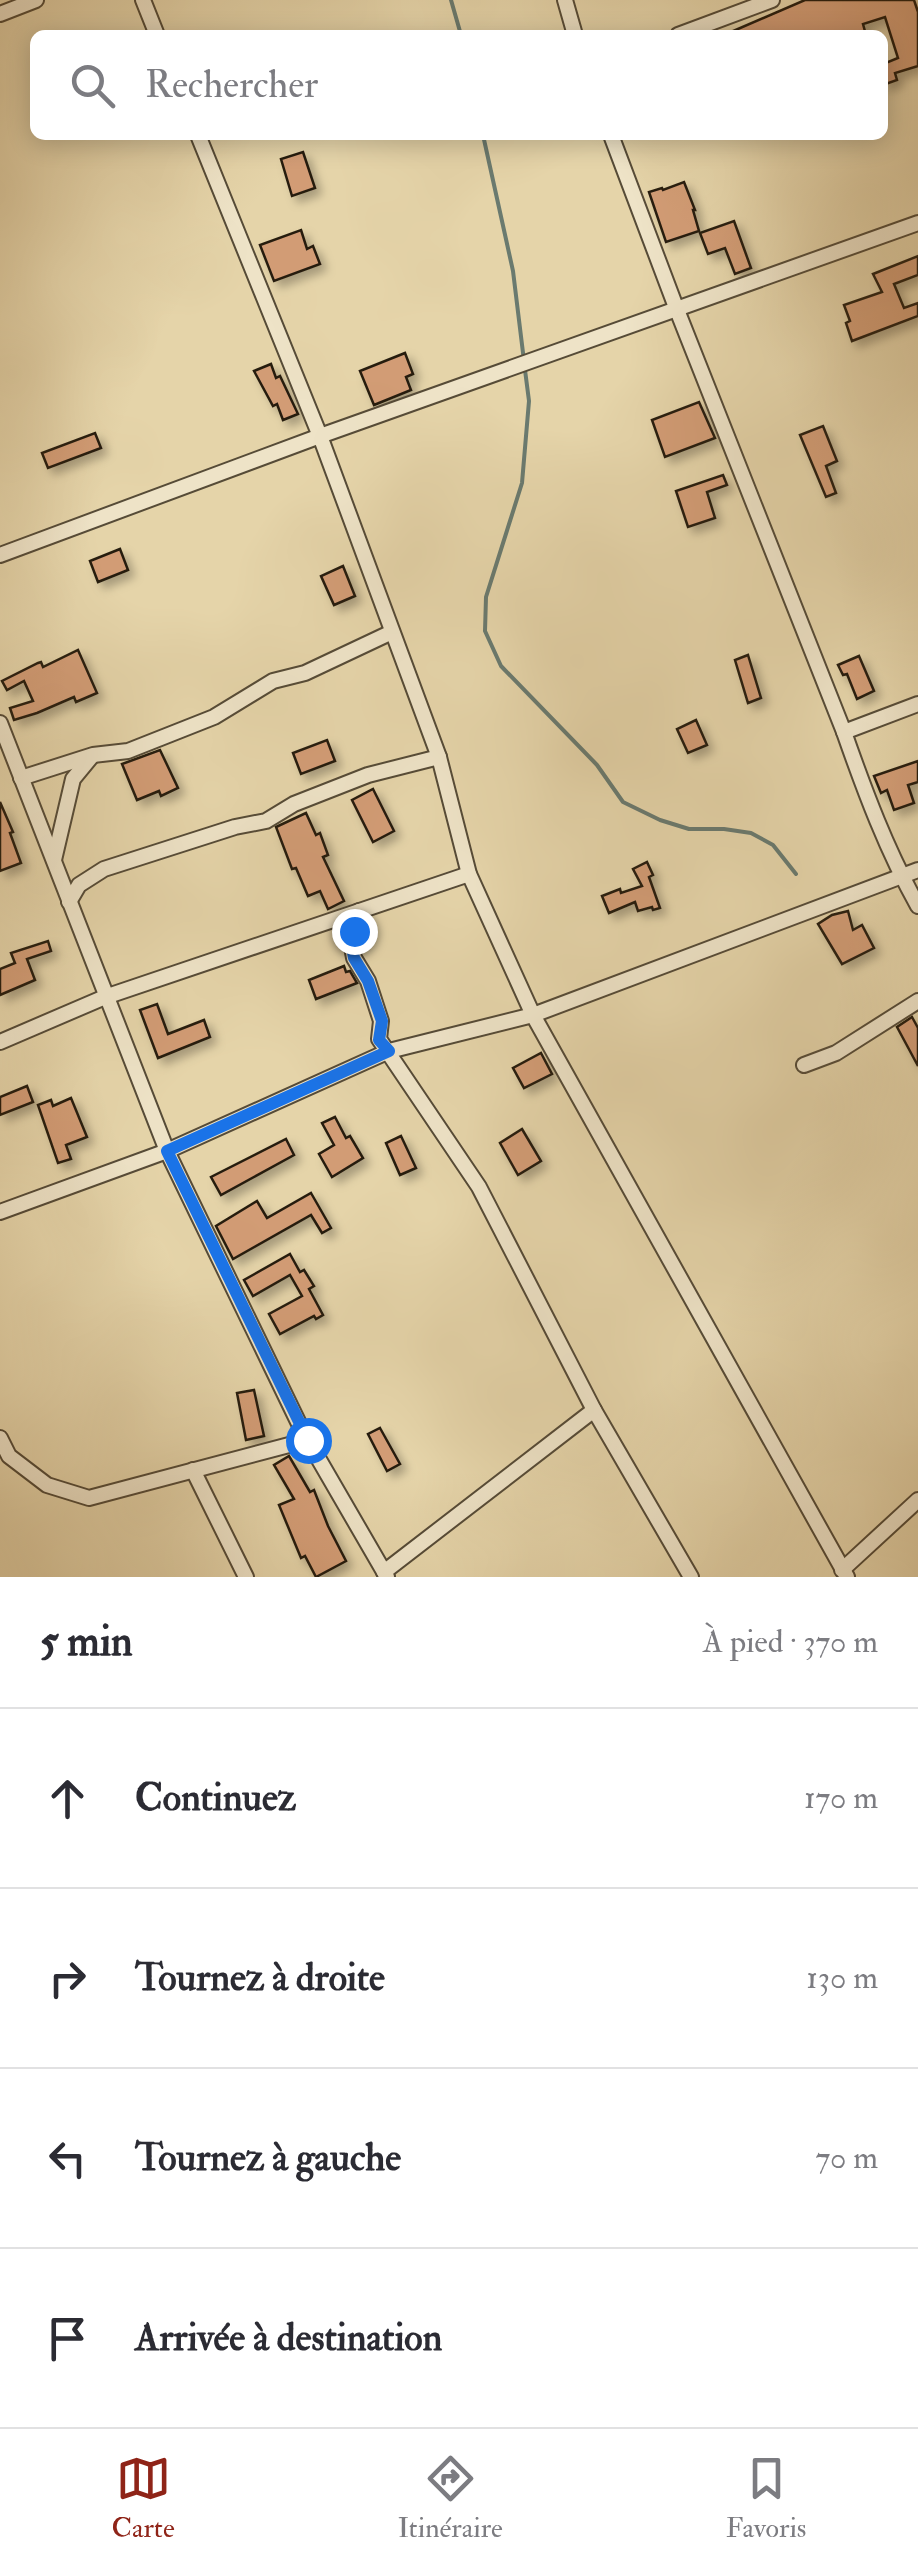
<!DOCTYPE html>
<html lang="fr">
<meta charset="utf-8">
<style>
:root{--surface:#fff;--page:#f7f7f7;--text:#2b2b33;--muted:#7c7c81;--line:#e1e1e2;--accent:#8f2418}
body{margin:0;font-family:"IM FELL Double Pica",serif;background:var(--page);color:var(--text)}
.stop{position:absolute;width:30px;height:30px;margin:-22px;border:8px solid #1a73e8;border-radius:50%;background:#fff}
.stop.end{background:#1a73e8;border-color:#fff;box-shadow:0 2px 10px #0008}
.list{margin:0;padding:0;list-style:none}
h2{display:flex;justify-content:space-between;align-items:center;height:130px;margin:0;padding:0 40px;font-size:42px}
h2 small{font-size:32px;font-weight:400;color:var(--muted)}
.list li{display:grid;grid-template-columns:65px 1fr auto;gap:30px;align-items:center;box-sizing:border-box;height:180px;padding:0 40px;border-top:2px solid var(--line)}
.list b{display:block;font-size:38px;white-space:nowrap}
.list em{font-size:32px;font-style:normal;color:var(--muted)}
.icon{flex:none;width:55px;height:55px;fill:none;stroke:currentColor;stroke-width:2;stroke-linecap:round;stroke-linejoin:round}
.map{position:relative;flex:none;width:918px;height:1577px;overflow:hidden}
.search{position:absolute;background:var(--surface);box-shadow:0 5px 25px #0003;left:30px;right:30px;top:30px;height:110px;display:flex;align-items:center;gap:25px;box-sizing:border-box;padding:0 35px;border-radius:15px;color:var(--muted);font-size:38px}
.sheet{height:850px;background:var(--surface)}
nav{display:flex;justify-content:space-around;align-items:center;box-sizing:border-box;height:140px;border-top:2px solid var(--line);background:var(--surface);font-size:28px;color:var(--muted)}
nav a{display:grid;justify-items:center;gap:5px}
nav .on{color:var(--accent)}
.map>svg:first-child{display:block}
.lines{fill:none;stroke-linecap:round;stroke-linejoin:round}
.stream{stroke:#6a7a6f;stroke-width:4}
.building{fill:#d29c75;stroke:#271d11;stroke-width:2.5;filter:url(#shadow)}
.minor-casing{stroke:#564b37;stroke-width:18}
.minor{stroke:#eee3c7;stroke-width:14}
.route{stroke:#1a73e8;stroke-width:12}
</style>
<div class="map">
<svg width="918" height="1577" viewBox="0 0 918 1577">
<defs>
<filter id="shadow"><feDropShadow dx="6" dy="6" stdDeviation="5" flood-color="#0004"/></filter>
</defs>
<rect width="100%" height="100%" fill="#e5d4a9"/>
<filter id="stains"><feTurbulence type="fractalNoise" baseFrequency=".002" numOctaves="4"/><feColorMatrix values="0 0 0 0 .2 0 0 0 0 .09 0 0 0 0 .02 0 0 0 .5 -.17"/></filter>
<radialGradient id="worn" r=".72"><stop offset=".6" stop-color="#630" stop-opacity="0"/><stop offset="1" stop-color="#630" stop-opacity=".3"/></radialGradient>
<g class="lines">
<!-- stream -->
<g class="stream">
<polyline points="451,0 461,35"/>
<polyline points="483,135 513,271 524,361"/>
<polyline points="525,370 529,401 522,483 486,597 485,631 501,666 597,765 623,802 660,820 689,829 724,829 751,833 773,845 796,874"/>
</g>
</g>
<!-- building -->
<g class="building">
<polygon points="805,0 914,0 918,12 918,66 895,73 897,80 883,85 883,64 898,58 885,17 863,24 866,35 724,35"/>
<polygon points="303,152 315,188 292,196 281,159"/>
<polygon points="684,182 695,210 693,210 699,231 666,242 649,192 662,188 663,190"/>
<polygon points="734,221 751,268 735,274 725,248 708,254 700,233"/>
<polygon points="301,230 307,249 313,246 320,264 274,281 260,245"/>
<polygon points="918,256 918,275 894,284 904,308 918,303 918,316 852,341 846,323 850,321 844,305 882,292 873,274"/>
<polygon points="405,353 413,374 406,377 411,390 374,405 360,371"/>
<polygon points="271,364 276,378 280,376 298,414 283,420 277,404 273,406 254,371"/>
<polygon points="699,402 715,438 665,457 652,420"/>
<polygon points="823,426 837,461 826,466 836,493 826,497 800,435"/>
<polygon points="95,433 101,448 48,468 42,453"/>
<polygon points="723,475 727,485 707,492 715,518 688,527 676,491"/>
<polygon points="120,549 128,570 98,582 90,561"/>
<polygon points="343,566 355,596 334,605 321,576"/>
<polygon points="78,650 97,693 76,702 74,697 37,713 14,720 10,708 33,701 24,681 7,690 2,681 38,663 41,662 43,667"/>
<polygon points="748,655 761,698 748,703 735,660"/>
<polygon points="859,656 874,691 857,699 847,674 843,675 838,665"/>
<polygon points="696,720 707,745 688,753 677,729"/>
<polygon points="327,740 335,761 301,774 293,753"/>
<polygon points="160,750 178,788 161,796 159,791 137,800 122,764"/>
<polygon points="918,761 918,782 908,785 914,803 894,810 887,790 881,793 874,776"/>
<polygon points="373,789 394,831 373,842 352,800"/>
<polygon points="0,802 13,832 10,833 21,863 0,871"/>
<polygon points="306,813 316,835 320,833 328,855 323,857 344,901 328,909 320,891 308,896 296,868 292,869 276,827"/>
<polygon points="647,862 653,875 649,877 660,908 653,910 652,907 638,911 635,902 609,913 602,896 620,889 621,893 642,886 633,869"/>
<polygon points="848,911 853,930 862,925 874,948 842,964 818,924 832,915"/>
<polygon points="48,941 51,951 27,959 35,980 0,995 0,969 15,963 11,953"/>
<polygon points="344,966 346,972 350,971 357,983 316,999 309,980"/>
<polygon points="157,1004 168,1034 204,1020 210,1037 158,1058 140,1010"/>
<polygon points="912,1017 918,1028 918,1066 897,1027"/>
<polygon points="541,1053 552,1074 524,1088 513,1068"/>
<polygon points="27,1086 33,1102 0,1115 0,1097"/>
<polygon points="71,1098 87,1137 66,1145 71,1159 58,1163 38,1105 51,1100 53,1106"/>
<polygon points="335,1117 346,1138 350,1136 363,1158 332,1177 319,1154 334,1145 322,1123"/>
<polygon points="522,1129 541,1161 518,1175 500,1143"/>
<polygon points="401,1136 416,1168 400,1175 386,1143"/>
<polygon points="286,1139 294,1155 221,1195 211,1177"/>
<polygon points="311,1193 331,1228 322,1233 311,1215 233,1259 216,1226 257,1201 267,1218"/>
<polygon points="290,1254 300,1272 304,1270 314,1286 309,1289 323,1315 316,1319 314,1316 280,1334 269,1314 302,1296 290,1275 253,1296 244,1280"/>
<polygon points="254,1390 264,1436 246,1440 237,1393"/>
<polygon points="380,1428 400,1464 387,1471 368,1434"/>
<polygon points="289,1456 310,1492 314,1490 328,1526 346,1561 316,1577 305,1556 301,1558 279,1505 294,1499 274,1465"/>
</g>
<g class="lines">
<!-- minor casing -->
<g class="minor-casing">
<g id="minor">
<polyline points="143,0 157,35"/>
<polyline points="565,0 575,35"/>
<polyline points="0,14 36,0"/>
<polyline points="678,35 772,0"/>
<polyline points="198,135 320,436 439,757 469,874 533,1015 847,1577"/>
<polyline points="611,135 677,310 844,732"/>
<polyline points="0,555 320,436 918,223"/>
<path d="M918,704l-74,28c21,60 43,119 74,174"/>
<polyline points="0,723 167,1151 303,1432 387,1577"/>
<polyline points="21,778 93,755 128,751 214,717 273,681 305,673 392,632"/>
<polyline points="54,860 73,779 92,756"/>
<polyline points="69,902 79,885 104,869 235,827 266,821 294,804 368,775 439,757"/>
<polyline points="359,911 352,947 354,958 368,981 381,1021 379,1039 479,1187 594,1410 691,1577"/>
<polyline points="0,1042 105,997 469,874"/>
<polyline points="804,1065 836,1053 918,1001"/>
<polyline points="0,1212 167,1151 389,1051 533,1015 918,870"/>
<polyline points="0,1438 9,1456 47,1485 89,1498 308,1440"/>
<polyline points="193,1470 246,1577"/>
<polyline points="842,1570 918,1500"/>
<polyline points="384,1572 594,1410"/>
</g>
</g>
<!-- minor -->
<use href="#minor" class="minor"/>
</g>
<g class="lines">
<!-- route -->
<polyline class="route" points="308,1440 167,1151 389,1051 379,1040 382,1021 368,981 354,958 352,947 354,931"/>
</g>
<rect width="100%" height="100%" filter="url(#stains)"/>
<rect width="100%" height="100%" fill="url(#worn)"/>
</svg>
<div class="stop" style="left:308px;top:1440px"></div>
<div class="stop end" style="left:354px;top:931px"></div>
<div class="search"><svg class="icon" aria-label="search" viewBox="0 0 24 24"><circle cx="10" cy="10" r="6"/><path d="M15 15l6 6"/></svg>Rechercher</div>
</div>
<section class="sheet">
<h2>5 min<small>À pied · 370 m</small></h2>
<ul class="list">
<li><svg class="icon" aria-label="ahead" viewBox="0 0 24 24"><path d="M12 20V5M6 11l6-6 6 6"/></svg><div><b>Continuez</b></div><em>170 m</em></li>
<li><svg class="icon" aria-label="right" viewBox="0 0 24 24"><path d="M7 20v-9h11M14 6l5 5-5 5"/></svg><div><b>Tournez à droite</b></div><em>130 m</em></li>
<li><svg class="icon" aria-label="left" viewBox="0 0 24 24"><path d="M17 20v-9H6M10 6l-5 5 5 5"/></svg><div><b>Tournez à gauche</b></div><em>70 m</em></li>
<li><svg class="icon" aria-label="arrive" viewBox="0 0 24 24"><path d="M6 21V4h12l-3 4 3 4H6"/></svg><div><b>Arrivée à destination</b></div></li>
</ul>
</section>
<nav>
<a class="on"><svg class="icon" aria-label="map" viewBox="0 0 24 24"><path d="M3 6l6-2 6 2 6-2v14l-6 2-6-2-6 2zM9 4v14M15 6v14"/></svg>Carte</a>
<a><svg class="icon" aria-label="directions" viewBox="0 0 24 24"><path d="M12 3l9 9-9 9-9-9zM9 14v-3h6M13 9l2 2-2 2"/></svg>Itinéraire</a>
<a><svg class="icon" aria-label="saved" viewBox="0 0 24 24"><path d="M7 4h10v16l-5-4-5 4z"/></svg>Favoris</a>
</nav>
